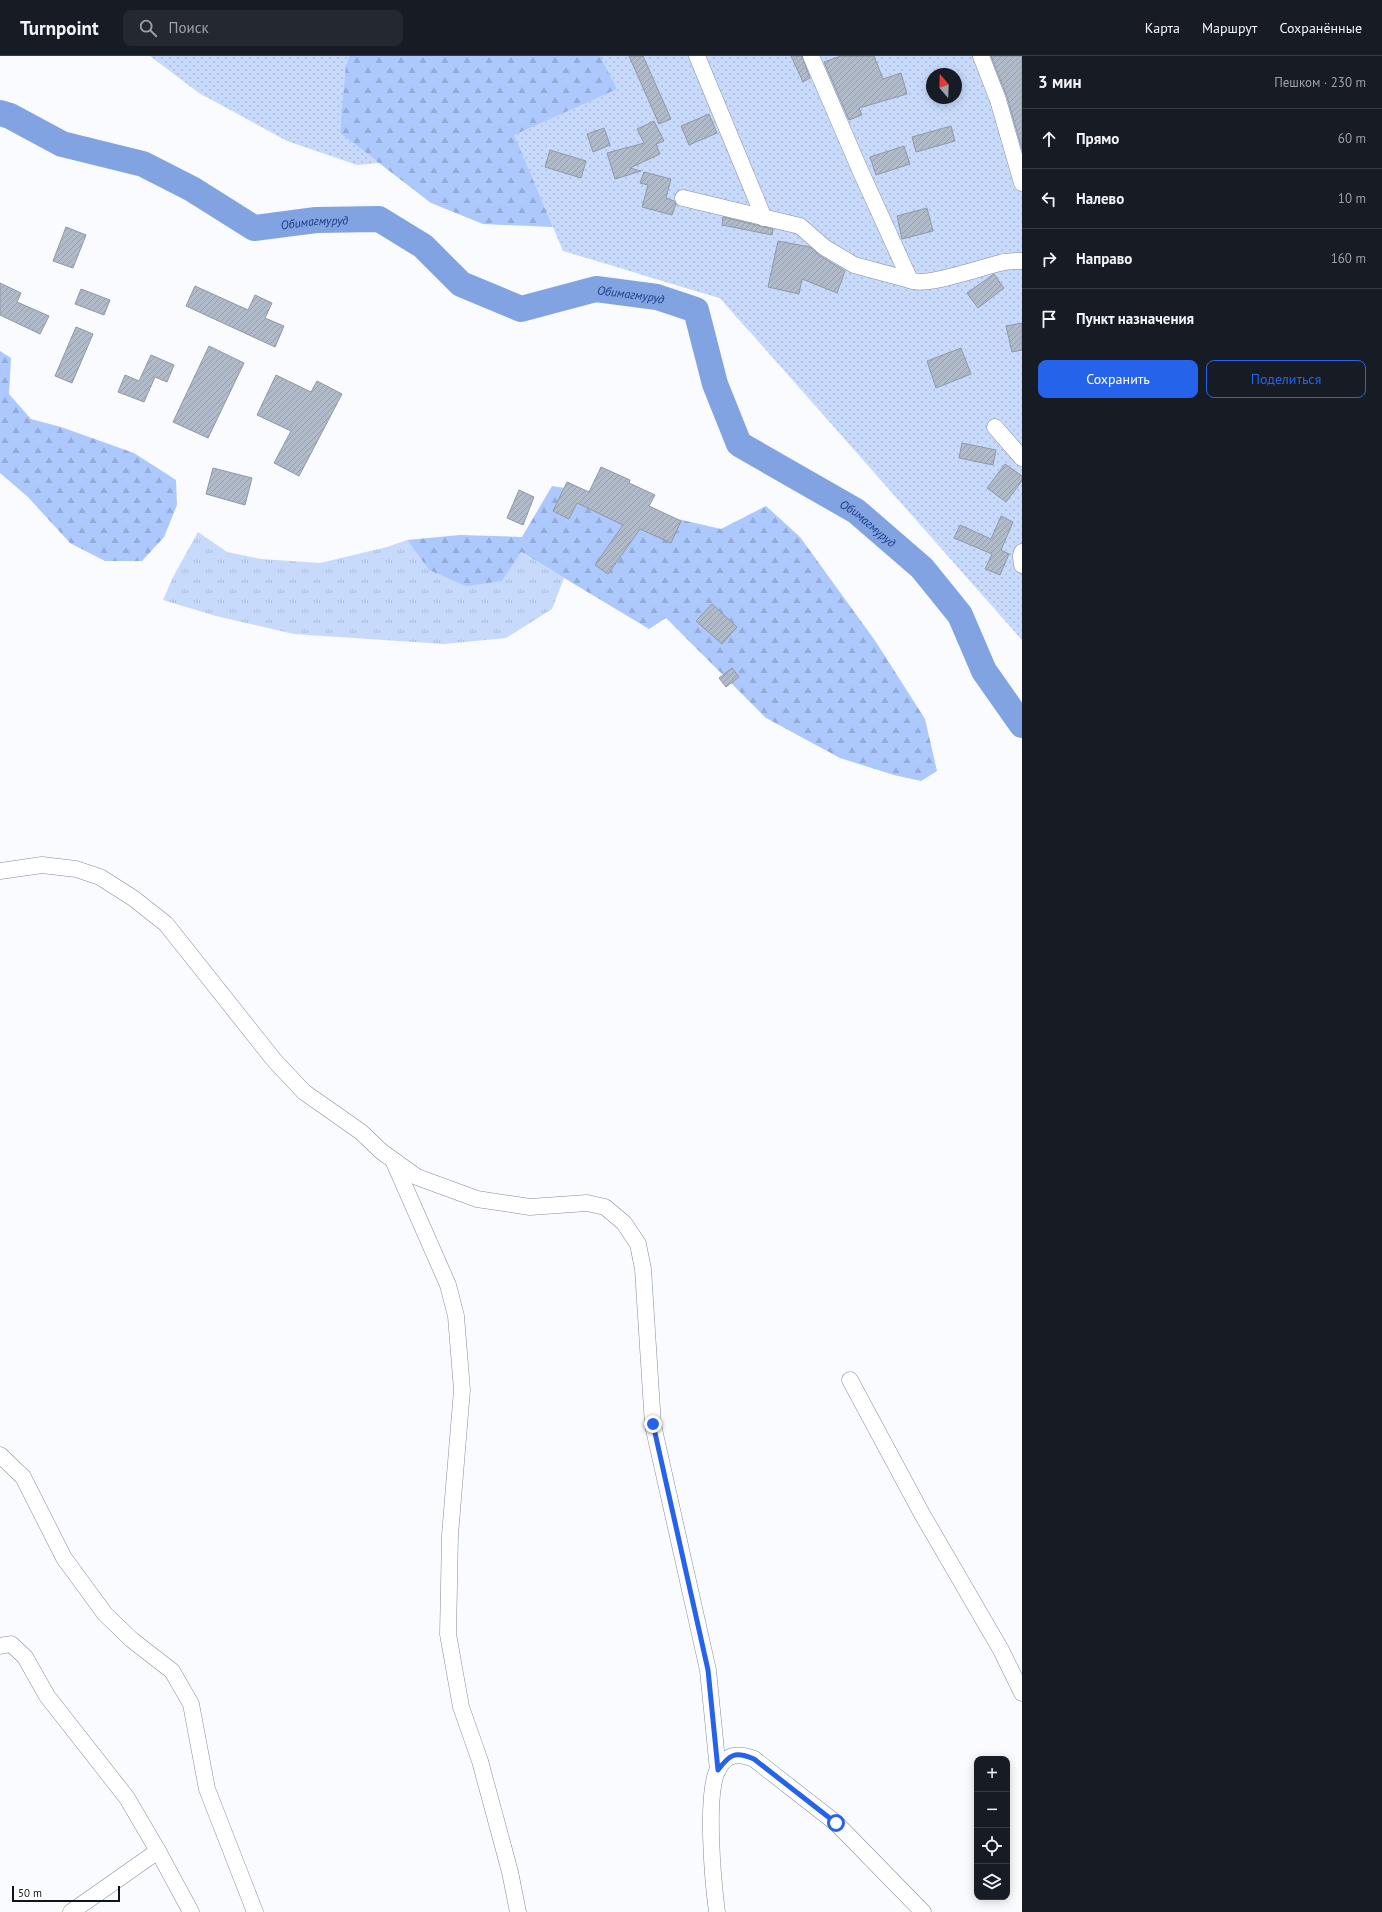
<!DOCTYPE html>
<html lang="ru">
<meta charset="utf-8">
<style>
:root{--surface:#171b24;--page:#242831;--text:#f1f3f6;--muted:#9ea1a6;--line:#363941;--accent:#2563eb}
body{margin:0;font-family:"PT Sans",sans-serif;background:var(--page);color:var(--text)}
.controls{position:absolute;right:12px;bottom:12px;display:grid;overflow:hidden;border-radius:8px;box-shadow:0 2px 10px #0003}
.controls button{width:36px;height:36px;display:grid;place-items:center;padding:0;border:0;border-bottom:1px solid var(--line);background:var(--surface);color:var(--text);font:20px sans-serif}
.compass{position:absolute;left:926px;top:12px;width:36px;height:36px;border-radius:50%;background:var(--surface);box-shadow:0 2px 10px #0003;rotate:341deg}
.scale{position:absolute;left:12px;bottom:10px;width:108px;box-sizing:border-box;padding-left:4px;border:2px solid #111419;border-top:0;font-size:11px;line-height:14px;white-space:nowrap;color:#111419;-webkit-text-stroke:3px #fff;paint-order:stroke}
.stop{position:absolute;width:12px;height:12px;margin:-9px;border:3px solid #2563eb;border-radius:50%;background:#fff}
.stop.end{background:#2563eb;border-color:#fff;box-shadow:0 1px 4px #0008}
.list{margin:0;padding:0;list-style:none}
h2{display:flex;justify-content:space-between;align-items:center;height:52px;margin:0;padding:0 16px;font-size:17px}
h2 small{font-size:13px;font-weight:400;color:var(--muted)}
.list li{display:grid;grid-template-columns:26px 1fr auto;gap:12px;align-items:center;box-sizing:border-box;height:60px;padding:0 16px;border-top:1px solid var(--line)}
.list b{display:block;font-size:15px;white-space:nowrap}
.list em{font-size:13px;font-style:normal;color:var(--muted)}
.actions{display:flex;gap:8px;padding:12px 16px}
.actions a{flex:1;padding:9px 0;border:1px solid var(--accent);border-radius:8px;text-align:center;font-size:14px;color:var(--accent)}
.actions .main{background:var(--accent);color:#fff}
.icon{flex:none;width:22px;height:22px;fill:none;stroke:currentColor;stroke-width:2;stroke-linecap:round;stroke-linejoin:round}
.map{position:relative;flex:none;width:1022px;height:1856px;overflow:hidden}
header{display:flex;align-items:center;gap:24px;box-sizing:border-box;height:56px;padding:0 20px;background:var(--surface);border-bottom:1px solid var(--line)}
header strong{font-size:19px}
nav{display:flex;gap:22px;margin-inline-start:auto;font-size:14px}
.search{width:280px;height:36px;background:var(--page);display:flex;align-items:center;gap:10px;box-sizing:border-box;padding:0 14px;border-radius:8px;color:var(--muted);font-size:15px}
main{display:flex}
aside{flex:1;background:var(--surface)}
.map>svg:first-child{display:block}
.grass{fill:url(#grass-tufts)}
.forest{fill:url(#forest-firs)}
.garden{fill:url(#garden-dots);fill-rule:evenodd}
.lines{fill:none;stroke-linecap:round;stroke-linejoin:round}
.river{stroke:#82a3e2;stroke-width:26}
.building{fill:url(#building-hatch);stroke:#9098a7}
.minor-casing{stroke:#848c9b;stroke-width:17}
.minor{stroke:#fff;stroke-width:16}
.route{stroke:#2563eb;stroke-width:5}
.labels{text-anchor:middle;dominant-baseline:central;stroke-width:3;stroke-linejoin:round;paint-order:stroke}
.water-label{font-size:12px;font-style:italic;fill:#1a3e87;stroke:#fff}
</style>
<header>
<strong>Turnpoint</strong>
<div class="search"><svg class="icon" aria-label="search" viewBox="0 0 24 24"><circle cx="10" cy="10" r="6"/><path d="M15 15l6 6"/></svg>Поиск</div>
<nav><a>Карта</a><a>Маршрут</a><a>Сохранённые</a></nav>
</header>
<main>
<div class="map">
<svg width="1022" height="1856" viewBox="0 0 1022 1856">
<defs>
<pattern id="grass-tufts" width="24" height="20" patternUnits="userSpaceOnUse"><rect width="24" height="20" fill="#c7dafb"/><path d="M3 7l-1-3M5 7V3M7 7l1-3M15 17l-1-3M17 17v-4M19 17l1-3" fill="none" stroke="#aabad7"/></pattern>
<pattern id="forest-firs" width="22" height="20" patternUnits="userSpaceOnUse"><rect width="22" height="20" fill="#acc8fc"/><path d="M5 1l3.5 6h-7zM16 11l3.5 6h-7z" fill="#93abd7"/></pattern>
<pattern id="garden-dots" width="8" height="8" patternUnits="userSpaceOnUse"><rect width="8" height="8" fill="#c7dafb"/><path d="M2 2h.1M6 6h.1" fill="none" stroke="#aabad7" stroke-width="1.8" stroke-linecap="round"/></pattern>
<pattern id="building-hatch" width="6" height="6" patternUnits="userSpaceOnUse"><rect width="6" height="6" fill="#b1bac9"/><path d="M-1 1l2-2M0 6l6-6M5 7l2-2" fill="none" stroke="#979fac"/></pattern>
</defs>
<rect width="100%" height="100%" fill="#f9fbfe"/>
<!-- grass -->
<polygon class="grass" points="198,476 227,496 261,503 320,507 387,491 407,484 429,514 502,525 520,496 564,522 552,553 506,582 444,588 294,578 216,560 163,544 173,521"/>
<!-- forest -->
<g class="forest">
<polygon points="349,0 642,0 749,275 720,242 643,219 538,135 553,171 483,168 431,147 340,77 344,14"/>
<polygon points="0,295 11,302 9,338 31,363 61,371 134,397 176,424 177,449 164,481 142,505 105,505 70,487 28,441 0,417"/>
<polygon points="552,430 605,438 635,453 721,473 766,450 800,481 876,586 925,663 937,715 921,725 894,719 840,702 766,662 666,562 649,573 521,496 502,525 466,530 429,514 407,484 460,479 522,481"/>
</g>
<!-- garden -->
<g class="garden">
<polygon points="150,0 349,0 346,8 340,77 379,107 357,109 287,85 199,37"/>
<path d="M600,0h422v584l-302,-342 -157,-47 -49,-116 103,-46zM932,18h24v24h-24z"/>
</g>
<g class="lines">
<!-- river -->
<path class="river" id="s1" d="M0,57l10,3 52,28 81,20 49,25 62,39 62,-8 63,-1 44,27 38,38 60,25 75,-20 61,8 39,13 19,74 24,60 117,67 66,57 38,47 24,56 38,54"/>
</g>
<!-- building -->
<g class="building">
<polygon points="629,0 643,0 671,63 659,68"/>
<polygon points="791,0 802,0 810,22 803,26"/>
<polygon points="841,0 874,0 883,23 901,17 907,38 859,52 862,59 849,64 824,6"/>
<polygon points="991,0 1022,0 1022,93 1007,41"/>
<polygon points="709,58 717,77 689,89 681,70"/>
<polygon points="654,65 664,85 656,88 660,98 630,112 641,115 615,123 607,97 644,87 637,73"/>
<polygon points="951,70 955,85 916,96 912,81"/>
<polygon points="604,72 610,89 593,96 587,78"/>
<polygon points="904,90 910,108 876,119 870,101"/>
<polygon points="550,94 586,105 581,122 545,111"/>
<polygon points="644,116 671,123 666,142 674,145 676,148 672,159 642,151 648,129 640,127"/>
<polygon points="927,152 933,175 902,183 897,160"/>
<polygon points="723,161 773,173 772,179 722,169"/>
<polygon points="66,171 86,179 73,212 53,205"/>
<polygon points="778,185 810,191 819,199 845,215 837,237 802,223 799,238 768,231"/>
<polygon points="994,218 1004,232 978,252 967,237"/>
<polygon points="0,227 21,237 17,246 49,260 40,278 0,259"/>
<polygon points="195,230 248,254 255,239 272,247 265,262 284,270 275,291 186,250"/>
<polygon points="81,233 110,244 104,259 75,248"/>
<polygon points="1022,267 1022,294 1012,296 1006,270"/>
<polygon points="76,271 93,278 72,327 55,320"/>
<polygon points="209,290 244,307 208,382 173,366"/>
<polygon points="961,292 971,318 936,332 927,305"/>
<polygon points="151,299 174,309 167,326 155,321 144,346 118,336 125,319 139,325"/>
<polygon points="276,319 311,336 317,325 342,338 299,420 274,407 291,375 257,359"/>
<polygon points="962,387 996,394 993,409 959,402"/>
<polygon points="1005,408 1022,420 1022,425 1006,446 987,432"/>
<polygon points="601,411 630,424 629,427 655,439 649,450 681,465 671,487 640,473 608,518 595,509 623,469 577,447 569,463 553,455 567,426 589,436"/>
<polygon points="213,412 252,422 245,449 206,438"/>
<polygon points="519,434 534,441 523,469 507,462"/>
<polygon points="1001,460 1013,466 1001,494 1009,498 1000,519 985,513 992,498 954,482 960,469 991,483"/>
<polygon points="712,548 737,571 722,588 696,565"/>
<polygon points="732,612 739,621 726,631 719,622"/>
</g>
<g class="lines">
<!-- minor casing -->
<g class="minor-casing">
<g id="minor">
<polyline points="697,0 764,162"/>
<path d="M811,0l49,114 50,110c14,8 72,-13 90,-17 7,-2 15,-2 22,-2"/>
<polyline points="981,0 998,44 1022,127"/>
<polyline points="683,142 800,170 824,191 854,209 910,224"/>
<polyline points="995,371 1022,402"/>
<polyline points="1022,496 1021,500 1022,509"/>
<polyline points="0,815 42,809 76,813 100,821 133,842 166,868 274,1004 304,1036 361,1076 382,1096 417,1121 477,1143 530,1151 587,1147 605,1151 624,1167 638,1188 643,1213 653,1369 708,1614 718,1714"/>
<polyline points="393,1104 448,1229 456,1260 462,1334 450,1479 448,1578 461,1651 480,1705 510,1816 518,1856"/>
<polyline points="850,1324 922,1458 1001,1594 1022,1637"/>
<polyline points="0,1399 23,1421 64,1502 105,1558 132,1584 172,1615 191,1648 207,1733 255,1856"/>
<polyline points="0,1590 11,1588 25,1601 47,1640 127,1742 158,1795 71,1856"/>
<polyline points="158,1795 191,1856"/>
<path d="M717,1856c-4,-30 -12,-118 1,-143 9,-16 21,-16 36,-10l82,64 87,89"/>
</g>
</g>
<!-- minor -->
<use href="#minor" class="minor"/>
</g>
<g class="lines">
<!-- route -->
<path class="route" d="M653,1368l55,246 10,100c12,-16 17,-19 36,-11l82,64"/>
</g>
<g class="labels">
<!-- water labels -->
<g class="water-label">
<text stroke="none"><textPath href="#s1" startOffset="342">Обимагмуруд</textPath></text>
<text stroke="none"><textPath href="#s1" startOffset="690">Обимагмуруд</textPath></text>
<text stroke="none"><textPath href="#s1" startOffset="1050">Обимагмуруд</textPath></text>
</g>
</g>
</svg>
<div class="controls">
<button>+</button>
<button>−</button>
<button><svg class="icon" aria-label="locate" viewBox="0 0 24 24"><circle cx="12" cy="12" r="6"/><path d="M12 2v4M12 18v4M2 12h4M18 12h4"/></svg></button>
<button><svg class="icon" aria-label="layers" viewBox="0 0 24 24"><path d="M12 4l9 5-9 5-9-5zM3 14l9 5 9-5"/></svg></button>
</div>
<svg class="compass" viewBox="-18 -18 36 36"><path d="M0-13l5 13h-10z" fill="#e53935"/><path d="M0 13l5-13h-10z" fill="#9ea1a6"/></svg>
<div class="scale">50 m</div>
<div class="stop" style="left:836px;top:1767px"></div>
<div class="stop end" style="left:653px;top:1368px"></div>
</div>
<aside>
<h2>3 мин<small>Пешком · 230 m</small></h2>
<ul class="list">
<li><svg class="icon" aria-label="ahead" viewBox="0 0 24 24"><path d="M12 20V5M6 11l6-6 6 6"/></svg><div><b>Прямо</b></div><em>60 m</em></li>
<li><svg class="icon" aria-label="left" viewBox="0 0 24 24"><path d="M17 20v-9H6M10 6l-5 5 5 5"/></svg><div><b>Налево</b></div><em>10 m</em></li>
<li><svg class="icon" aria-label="right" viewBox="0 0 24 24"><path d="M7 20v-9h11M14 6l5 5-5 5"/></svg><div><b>Направо</b></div><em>160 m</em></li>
<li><svg class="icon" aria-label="arrive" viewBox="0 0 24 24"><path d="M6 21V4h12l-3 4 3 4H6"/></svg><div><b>Пункт назначения</b></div></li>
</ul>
<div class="actions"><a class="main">Сохранить</a><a>Поделиться</a></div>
</aside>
</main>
